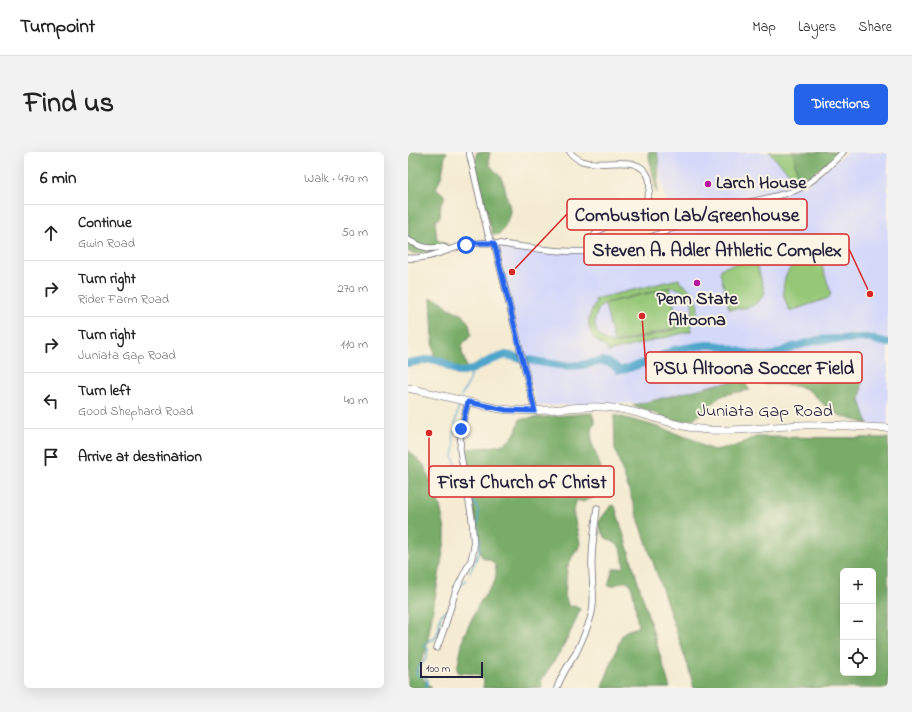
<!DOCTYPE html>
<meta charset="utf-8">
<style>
:root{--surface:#fff;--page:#f2f2f2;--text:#222;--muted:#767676;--line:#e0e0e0;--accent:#2563eb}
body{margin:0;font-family:"Indie Flower",sans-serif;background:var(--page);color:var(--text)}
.controls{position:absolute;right:12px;bottom:12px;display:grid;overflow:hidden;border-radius:6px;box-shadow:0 4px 16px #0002}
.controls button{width:36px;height:36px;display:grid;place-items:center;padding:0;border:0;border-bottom:1px solid var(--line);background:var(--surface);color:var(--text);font:20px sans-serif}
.scale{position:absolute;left:12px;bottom:10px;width:63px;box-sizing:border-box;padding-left:4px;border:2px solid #22223b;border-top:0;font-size:11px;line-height:14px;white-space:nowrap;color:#22223b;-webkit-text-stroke:3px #fcf5e5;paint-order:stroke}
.stop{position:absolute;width:12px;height:12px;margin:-9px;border:3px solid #2563eb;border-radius:50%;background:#fff}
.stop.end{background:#2563eb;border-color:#fff;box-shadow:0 1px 4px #0008}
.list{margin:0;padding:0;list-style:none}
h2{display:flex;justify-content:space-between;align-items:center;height:52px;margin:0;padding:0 16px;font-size:17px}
h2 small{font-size:13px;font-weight:400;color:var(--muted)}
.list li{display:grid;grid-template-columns:26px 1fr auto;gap:12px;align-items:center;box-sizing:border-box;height:56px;padding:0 16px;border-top:1px solid var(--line)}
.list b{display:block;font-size:15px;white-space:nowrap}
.list p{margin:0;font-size:13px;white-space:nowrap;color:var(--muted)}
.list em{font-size:13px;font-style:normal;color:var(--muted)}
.icon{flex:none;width:22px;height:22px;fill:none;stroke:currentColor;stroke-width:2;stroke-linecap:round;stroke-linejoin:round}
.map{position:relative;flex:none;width:480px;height:536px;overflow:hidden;border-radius:6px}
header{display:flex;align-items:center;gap:24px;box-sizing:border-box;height:56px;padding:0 20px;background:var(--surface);border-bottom:1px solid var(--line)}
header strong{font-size:19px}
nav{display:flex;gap:22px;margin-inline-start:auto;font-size:14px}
.intro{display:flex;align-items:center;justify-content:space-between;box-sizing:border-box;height:96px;padding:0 24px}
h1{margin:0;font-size:28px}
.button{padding:10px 18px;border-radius:6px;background:var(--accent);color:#fff;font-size:14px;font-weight:700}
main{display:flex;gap:24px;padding:0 24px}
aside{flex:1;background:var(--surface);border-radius:6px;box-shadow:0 4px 16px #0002}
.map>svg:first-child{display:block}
.built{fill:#d4d8f9}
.green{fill:#95c777;stroke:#5c7459;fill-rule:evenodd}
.forest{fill:#78ac68;stroke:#4d6752;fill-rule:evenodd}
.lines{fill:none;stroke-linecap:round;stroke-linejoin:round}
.stream{stroke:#4ea5cb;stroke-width:1.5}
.river{stroke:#4ea5cb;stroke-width:8}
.minor-casing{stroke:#6c6870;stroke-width:7}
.major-casing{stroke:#6c6870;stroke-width:8}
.minor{stroke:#fff;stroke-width:5.5}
.major{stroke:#fff;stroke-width:7}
.route{stroke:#2563eb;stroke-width:5}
.poi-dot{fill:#b5179e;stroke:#fcf5e5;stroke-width:1.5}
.labels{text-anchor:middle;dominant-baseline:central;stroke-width:4;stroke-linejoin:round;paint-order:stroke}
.poi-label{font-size:18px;font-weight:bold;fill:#22223b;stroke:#fcf5e5;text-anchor:start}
.street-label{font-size:18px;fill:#22223b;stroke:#fcf5e5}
.leader{fill:none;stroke:#d62828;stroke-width:1.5}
.callout-dot{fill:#d62828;stroke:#fcf5e5;stroke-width:1.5}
.callout{fill:#fcf5e5;stroke:#d62828;stroke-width:1.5}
.callout-label{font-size:19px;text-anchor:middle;font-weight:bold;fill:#22223b}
</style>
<header>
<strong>Turnpoint</strong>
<nav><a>Map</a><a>Layers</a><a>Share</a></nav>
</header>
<div class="intro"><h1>Find us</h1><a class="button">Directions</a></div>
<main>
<aside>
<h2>6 min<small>Walk · 470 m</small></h2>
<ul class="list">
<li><svg class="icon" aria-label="ahead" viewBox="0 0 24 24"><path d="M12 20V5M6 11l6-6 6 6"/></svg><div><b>Continue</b><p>Gwin Road</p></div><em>50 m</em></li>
<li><svg class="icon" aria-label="right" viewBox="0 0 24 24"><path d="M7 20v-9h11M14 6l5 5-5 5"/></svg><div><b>Turn right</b><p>Rider Farm Road</p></div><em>270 m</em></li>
<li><svg class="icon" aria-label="right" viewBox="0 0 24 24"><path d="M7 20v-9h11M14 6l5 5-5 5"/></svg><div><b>Turn right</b><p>Juniata Gap Road</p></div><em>110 m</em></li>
<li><svg class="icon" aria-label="left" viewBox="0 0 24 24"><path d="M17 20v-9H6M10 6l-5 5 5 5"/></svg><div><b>Turn left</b><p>Good Shephard Road</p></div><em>40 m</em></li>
<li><svg class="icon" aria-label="arrive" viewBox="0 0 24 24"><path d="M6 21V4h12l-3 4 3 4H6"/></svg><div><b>Arrive at destination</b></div></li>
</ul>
</aside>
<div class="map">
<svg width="480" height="536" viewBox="0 0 480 536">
<rect width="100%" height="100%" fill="#fcf5e5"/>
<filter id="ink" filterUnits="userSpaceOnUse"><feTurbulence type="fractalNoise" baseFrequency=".025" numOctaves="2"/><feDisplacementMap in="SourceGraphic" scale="8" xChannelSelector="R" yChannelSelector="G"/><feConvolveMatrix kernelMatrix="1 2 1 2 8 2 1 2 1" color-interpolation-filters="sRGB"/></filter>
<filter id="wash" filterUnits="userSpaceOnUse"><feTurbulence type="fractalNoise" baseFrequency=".012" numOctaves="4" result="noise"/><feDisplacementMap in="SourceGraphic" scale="16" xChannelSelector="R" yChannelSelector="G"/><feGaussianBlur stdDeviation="0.9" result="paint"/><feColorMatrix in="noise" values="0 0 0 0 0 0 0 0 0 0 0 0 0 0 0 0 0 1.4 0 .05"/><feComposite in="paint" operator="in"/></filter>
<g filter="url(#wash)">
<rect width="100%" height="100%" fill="#f4ebd2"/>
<!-- built -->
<polygon class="built" points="249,0 361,0 395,36 439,0 480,0 480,273 460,272 452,248 454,234 453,223 406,227 377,224 310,232 235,251 193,251 135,254 130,253 128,251 89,95 92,94 184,101 263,78"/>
<!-- green -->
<g class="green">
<polygon points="361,0 385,0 390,26 380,20"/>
<path d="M410,102l13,39 -2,5 -39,13c-16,-26 -2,-54 28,-57z"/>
<path d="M347,106l10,35c-9,15 -20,16 -36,16l-9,-37 2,-4z"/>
<path d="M271,127l1,4c19,9 23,27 11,44v4l-83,21 -1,-4c-19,-10 -24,-27 -11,-45l-1,-4zM263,135c9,1 16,5 20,13 4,10 0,22 -10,27 -6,3 -14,4 -21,6 -13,3 -26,6 -39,10h-6l64,-16 -9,-39 -64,15zM196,152h1l9,39c-20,-2 -26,-27 -10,-39z"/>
</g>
<!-- forest -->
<g class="forest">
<path d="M0,0h39l-2,4 -3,19 -6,13 8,7v5l-3,3 -1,14 -5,4 2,19 11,5c-12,6 -26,12 -40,7z"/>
<path d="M69,0h13c-4,16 4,15 11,26 3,5 4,10 5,15 1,6 4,12 4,18 -1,8 -6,17 -10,23l-7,1 -18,-68z"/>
<polygon points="240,0 249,0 251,11 249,41"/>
<polygon points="385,0 430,0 419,11 403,23 390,26"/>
<path d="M23,146l10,3 8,7 14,7 6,9 2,10 -3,5 -4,3 -2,5v5l5,16 -5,3c-11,-3 -20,-5 -28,-13z"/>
<path d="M454,223v11l-2,14 8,24 -27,-8 -14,-8 -16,-16 -7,-4 -15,-3 -22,-1 -15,-3 -7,3 5,6c-9,2 -19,2 -28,6 -15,8 -21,25 -42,25 -6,0 -12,-3 -18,-5 -10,-4 -20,-7 -30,-11l11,-2 75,-19 67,-8 29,3z"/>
<path d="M184,261l3,10 -3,7 -1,11 14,38 -6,16 -16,7 -6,-2 -4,11 7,32 -2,6 -6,8 -5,11 -2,28 4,11 5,-1 6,3c-9,26 -23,49 -39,71l1,8h-59c0,-2 1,-5 1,-7 -3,-8 -18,-8 -25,-8l-2,-4 7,-34 16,-33 14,-19 2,-6v-6l-1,-6 -3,-4 -10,-4 -2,-6 -15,-98 2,-4c13,-2 34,0 44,-10 5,-5 7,-14 9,-20z"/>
<path d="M206,263l41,11 42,15 6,5 11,4 21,-4 21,-9 132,1v250h-194l-7,-25 -72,-214zM435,419h30v102h-30z"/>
<polygon points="0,298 16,313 32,354 37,378 37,389 18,498 10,516 11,521 21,534 24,536 0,536"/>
<path d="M203,353l4,1 55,182h-67l3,-11 16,-42 4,-4 12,-4c-2,-12 -3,-38 -10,-46l-5,1 -11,4 -4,-1 5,-16 11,-2c-1,-6 -1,-12 -3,-17 -3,-7 -9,-8 -15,-12 -4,-3 -6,-9 -8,-14 3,-7 9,-12 13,-19z"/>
</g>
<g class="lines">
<!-- stream -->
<g class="stream">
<polyline points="53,244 61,230 63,218"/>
<polyline points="47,272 51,253"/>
<polyline points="46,279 45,285 47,293 45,305 49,315 52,336 55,341"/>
<path d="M62,420c5,-9 11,-21 10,-32 -1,-2 -2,-4 -2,-6 -1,-14 5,-25 -7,-35"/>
<polyline points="55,432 58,428"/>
<path d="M18,536l1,-8 -1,-3 -2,-1h-6c-5,-10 4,-9 7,-16 2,-3 2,-6 3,-10l-3,-5c3,-6 7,-4 10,-7 2,-2 3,-7 4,-10 2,-7 -2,-12 7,-17"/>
</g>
<!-- river -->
<polyline class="river" points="0,211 24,207 32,209 50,220 56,220 63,218 83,208 98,203 125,209 158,214 173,213 194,209 199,210 204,212 211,218 214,218 221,216 244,208 266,198 297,193 304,193 313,194 337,201 356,204 366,203 385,195 410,188 459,186 480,191"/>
</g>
</g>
<g filter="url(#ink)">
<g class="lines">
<!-- minor casing -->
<g class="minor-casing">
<g id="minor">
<polyline points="61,0 80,82 82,87 87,94 127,259"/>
<path d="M162,0c3,4 7,7 12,9 24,8 57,-9 67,17 2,9 0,17 -4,24l-48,30 -5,7 -1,12"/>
<path d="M0,88c8,4 16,9 25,8 6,0 10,-3 15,2"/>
<path d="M0,106c27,2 45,-14 71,-15 12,-1 24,1 36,3 25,3 50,7 75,5 26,-1 53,-10 76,-20 17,-7 33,-16 51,-21 15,-4 31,-8 47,-11 11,-3 22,-5 32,-9 19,-9 33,-24 47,-38"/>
<polyline points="29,496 36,477 48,438 63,408 66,396 64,367 52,298 53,277 60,250"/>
<path d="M149,536c4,-13 12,-24 19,-35 6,-13 13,-27 16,-41 3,-14 0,-28 0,-43 -1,-20 3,-41 5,-61"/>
</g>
</g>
<!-- major casing -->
<g class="major-casing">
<path id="major" d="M0,236l87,20c17,3 34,3 52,2 17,-1 36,-4 54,-3 36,1 70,20 106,23 31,2 62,-3 93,-5 29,-1 59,2 88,3"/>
</g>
<!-- minor -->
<use href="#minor" class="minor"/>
<!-- major -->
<use href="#major" class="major"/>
</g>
</g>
<g class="lines" filter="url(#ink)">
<!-- route -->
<polyline class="route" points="53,277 60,250 98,258 127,259 87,94 85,91 65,91 58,93"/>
</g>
<!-- markers -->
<g class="poi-dot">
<circle cx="300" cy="32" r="4"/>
<circle cx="289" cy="131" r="4"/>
</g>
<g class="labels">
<!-- poi labels -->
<g class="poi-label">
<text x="308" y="32">Larch House</text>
<text x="289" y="148" text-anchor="middle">Penn State<tspan x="289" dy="21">Altoona</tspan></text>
</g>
<!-- street labels -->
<g class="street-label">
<text x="357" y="260">Juniata Gap Road</text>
</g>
</g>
<!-- callouts -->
<path class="leader" d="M104 120L159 62M462 142L441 97M234 164L238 216M21 281L21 329"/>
<g class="callout-dot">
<circle cx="104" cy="120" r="4"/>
<circle cx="462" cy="142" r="4"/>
<circle cx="234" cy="164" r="4"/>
<circle cx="21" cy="281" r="4"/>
</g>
<g class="callout">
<rect x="159" y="47" width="240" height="31" rx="4"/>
<rect x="176" y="82" width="265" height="31" rx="4"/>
<rect x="238" y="200" width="216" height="31" rx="4"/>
<rect x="21" y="314" width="185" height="31" rx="4"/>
</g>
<g class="callout-label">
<text x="279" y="69">Combustion Lab/Greenhouse</text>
<text x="309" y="104">Steven A. Adler Athletic Complex</text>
<text x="346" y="222">PSU Altoona Soccer Field</text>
<text x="114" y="336">First Church of Christ</text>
</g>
</svg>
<div class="controls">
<button>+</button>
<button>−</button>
<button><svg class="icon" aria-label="locate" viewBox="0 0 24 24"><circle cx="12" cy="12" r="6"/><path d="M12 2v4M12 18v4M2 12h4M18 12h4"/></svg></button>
</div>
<div class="scale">100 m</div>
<div class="stop" style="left:58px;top:93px"></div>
<div class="stop end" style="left:53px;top:277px"></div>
</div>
</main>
